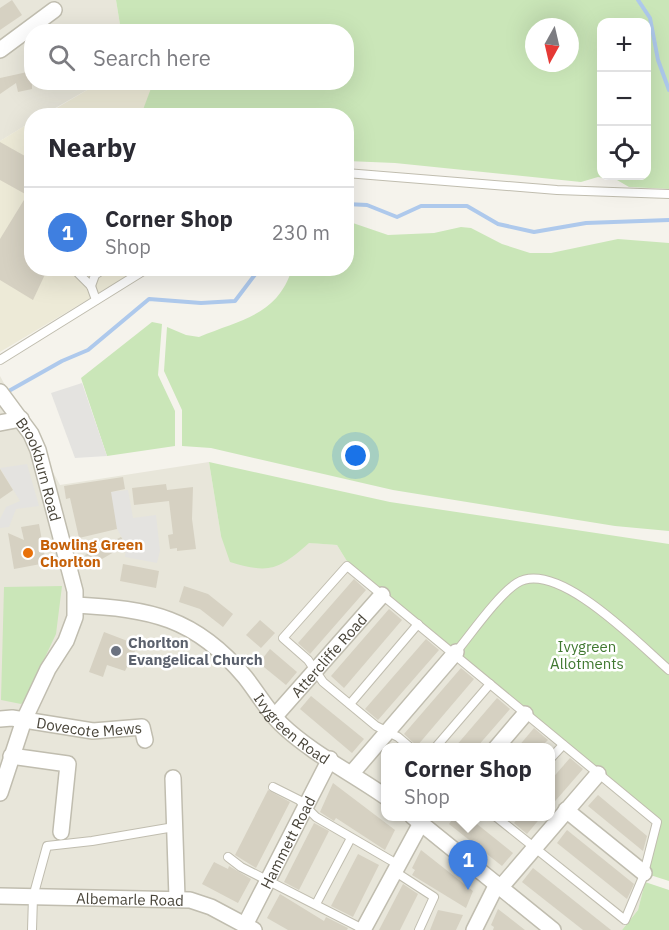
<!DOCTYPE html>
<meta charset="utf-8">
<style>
:root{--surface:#fff;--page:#f2f2f3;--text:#2b2b33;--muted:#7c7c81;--line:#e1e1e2;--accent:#111827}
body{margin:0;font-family:"IBM Plex Sans",sans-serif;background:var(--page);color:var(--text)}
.controls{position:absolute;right:18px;top:18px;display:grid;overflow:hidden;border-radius:12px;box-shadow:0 6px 24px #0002}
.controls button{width:54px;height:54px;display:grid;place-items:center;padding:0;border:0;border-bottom:2px solid var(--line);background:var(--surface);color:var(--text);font:30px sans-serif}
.compass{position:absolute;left:525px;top:18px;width:54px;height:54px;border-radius:50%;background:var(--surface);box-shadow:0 6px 24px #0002;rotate:188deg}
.you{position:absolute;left:356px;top:456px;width:21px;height:21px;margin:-15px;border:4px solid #fff;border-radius:50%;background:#1a73e8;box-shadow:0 0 0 9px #1a73e833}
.badge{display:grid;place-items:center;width:39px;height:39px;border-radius:50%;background:var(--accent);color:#fff;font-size:20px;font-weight:700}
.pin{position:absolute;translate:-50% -50px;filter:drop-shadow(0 2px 3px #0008)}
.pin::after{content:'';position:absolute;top:32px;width:21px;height:18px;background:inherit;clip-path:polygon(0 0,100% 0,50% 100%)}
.popup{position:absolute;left:381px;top:743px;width:174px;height:78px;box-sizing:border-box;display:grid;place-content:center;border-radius:12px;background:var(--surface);filter:drop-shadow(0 2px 4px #0005);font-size:20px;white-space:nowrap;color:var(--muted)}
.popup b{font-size:22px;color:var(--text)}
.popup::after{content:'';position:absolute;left:50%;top:100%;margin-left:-12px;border:12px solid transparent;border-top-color:var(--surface)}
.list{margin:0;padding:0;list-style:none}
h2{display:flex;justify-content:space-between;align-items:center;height:78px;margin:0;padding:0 24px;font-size:26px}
h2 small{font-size:20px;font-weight:400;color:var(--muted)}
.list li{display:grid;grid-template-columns:39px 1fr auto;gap:18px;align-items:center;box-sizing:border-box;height:90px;padding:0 24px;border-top:2px solid var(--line)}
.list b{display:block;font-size:22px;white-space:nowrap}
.list p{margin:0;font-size:20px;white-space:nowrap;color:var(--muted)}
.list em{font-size:20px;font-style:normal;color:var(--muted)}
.icon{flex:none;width:33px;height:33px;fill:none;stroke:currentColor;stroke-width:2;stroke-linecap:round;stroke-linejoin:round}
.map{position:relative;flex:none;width:669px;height:930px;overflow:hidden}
.search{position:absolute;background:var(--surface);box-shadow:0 6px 24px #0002;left:24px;top:24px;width:330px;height:66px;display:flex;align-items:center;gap:15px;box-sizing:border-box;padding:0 21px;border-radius:24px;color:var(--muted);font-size:22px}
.panel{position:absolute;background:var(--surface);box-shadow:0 6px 24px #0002;left:24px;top:108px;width:330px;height:168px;border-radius:24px}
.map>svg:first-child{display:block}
.residential{fill:#e8e6da;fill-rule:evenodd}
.education{fill:#edead7}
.green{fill:#cae6b8;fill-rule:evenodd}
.parking{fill:#e4e3e0}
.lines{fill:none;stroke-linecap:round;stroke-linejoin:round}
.stream{stroke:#aec9ec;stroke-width:4}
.building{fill:#d6d1c2}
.service-casing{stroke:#c0bdaf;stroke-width:10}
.minor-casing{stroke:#c0bdaf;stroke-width:18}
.service{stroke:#fff;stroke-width:8}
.minor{stroke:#fff;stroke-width:15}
.food-dot{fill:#e8710a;stroke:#fff;stroke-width:2}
.worship-dot{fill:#6b7280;stroke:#fff;stroke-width:2}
.labels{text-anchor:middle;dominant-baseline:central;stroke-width:5;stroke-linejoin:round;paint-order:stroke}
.street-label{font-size:15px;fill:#49453a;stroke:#fff}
.food-label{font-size:15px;font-weight:bold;fill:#c56008;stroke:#fff;text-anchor:start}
.worship-label{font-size:15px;font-weight:bold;fill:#5b616d;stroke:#fff;text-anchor:start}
.park-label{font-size:15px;fill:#407830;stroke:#fff}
</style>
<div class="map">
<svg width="669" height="930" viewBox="0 0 669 930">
<rect width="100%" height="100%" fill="#f5f3ec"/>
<!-- residential -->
<g class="residential">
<polygon points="0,0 116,0 121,31 32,32 32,82 99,83 43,115 32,116 31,122 0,141"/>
<path d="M0,376l60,109 149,-23 12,74 116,9 11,18 312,257 -22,90 -16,20h-622zM386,748h164v68h-164z"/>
</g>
<!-- education -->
<g class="education">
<polygon points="99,83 258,83 244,115 43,116"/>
<polygon points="31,122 32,268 139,269 0,352 0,141"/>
</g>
<!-- green -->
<g class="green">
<path d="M116,0h553v189l-40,-2 -12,-7 -19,-3 -17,5 -186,-19 -48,-2 -1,-45 -205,-1 12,-32 193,-1v-50l-225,-1zM602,22h44v154h-44zM534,27h36v36h-36z"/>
<path d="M347,221l41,14 46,-2 27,-6 10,1 31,16 28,9h21l67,-14 51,4v288l-54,-5 -222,-36 -182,-42 -29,-2v-36l-18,-39 3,-44 19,8 13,2c42,-18 78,-21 93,-68l54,-1z"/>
<polygon points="152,322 162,324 158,375 175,411 175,446 107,456 81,378"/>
<path d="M209,462l181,40 279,42v337l-22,-7 13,-54 -312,-257 -11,-18 -28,-2c-31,27 -39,31 -79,19l-9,-26z"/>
<polygon points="62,586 56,634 24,702 21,704 1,700 4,587"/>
<polygon points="645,882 669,890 669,930 622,930 638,910"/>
</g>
<!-- parking -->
<g class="parking">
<polygon points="82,383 107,456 75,458 51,393"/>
<polygon points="27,464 39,506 16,509 9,527 0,528 0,519 6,507 20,501 0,468"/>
<polygon points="128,490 133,518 156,515 160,551 157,563 125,557 126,545 115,525 110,492"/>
</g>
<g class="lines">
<!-- stream -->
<g class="stream">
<polyline points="638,0 650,18 658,60 669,90"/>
<polyline points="346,204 367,205 397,217 421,206 467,206 498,224 534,232 586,223 669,220"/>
<polyline points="7,392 62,361 88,350 149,299 201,303 235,301 260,268"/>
</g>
</g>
<!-- building -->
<g class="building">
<polygon points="12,0 22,15 0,30 0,8"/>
<polygon points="32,71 32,89 18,92 16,83 0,94 0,78"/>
<polygon points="0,142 32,160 32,268 48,268 33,300 0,280 0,239 27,195 0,180"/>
<polygon points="0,469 13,490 0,499"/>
<polygon points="123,477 125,489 111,492 117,529 79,538 70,498 66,499 64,486"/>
<polygon points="166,484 167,490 193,487 192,519 196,549 177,551 177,548 170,549 168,535 173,534 169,501 134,505 132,488"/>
<polygon points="39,524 46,563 14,569 8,533 24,540 21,527"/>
<polygon points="121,537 126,545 90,566 85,555"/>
<polygon points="123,564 159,571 156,588 120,581"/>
<polygon points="354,579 366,590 310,654 298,643"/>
<polygon points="184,586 208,594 233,614 223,627 200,609 179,602"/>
<polygon points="389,609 402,620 344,688 331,676"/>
<polygon points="260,620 275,633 261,648 246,635"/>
<polygon points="104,632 138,645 125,671 107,665 103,677 89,672"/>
<polygon points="426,639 439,650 378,720 365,709"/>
<polygon points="270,649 297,672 286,685 259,663"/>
<polygon points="461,668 474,679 417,746 404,734"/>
<polygon points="311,696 364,739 352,753 300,709"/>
<polygon points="497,698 510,709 477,747 455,747"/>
<polygon points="534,728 548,740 541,747 518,747"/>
<polygon points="570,758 583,769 550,807 550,781"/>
<polygon points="333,783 395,830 385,850 336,818 334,821 320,812"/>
<polygon points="268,790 290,802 256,868 235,855"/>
<polygon points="598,795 647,836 643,851 588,806"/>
<polygon points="455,816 467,816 513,853 502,866 449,824"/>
<polygon points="520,816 542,816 527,834 514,823"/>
<polygon points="314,823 329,831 299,890 284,882"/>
<polygon points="567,830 634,884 627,899 557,843"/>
<polygon points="421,850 473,891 466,908 412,875 415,870 412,868"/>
<polygon points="358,854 379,865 353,917 331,906"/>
<polygon points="214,862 228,869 229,866 251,879 238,903 202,884"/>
<polygon points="533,868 611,930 583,930 522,882"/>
<polygon points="403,884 418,894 400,930 379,930"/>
<polygon points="280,894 324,921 326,917 348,928 347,930 288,930 267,918"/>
<polygon points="498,909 525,930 493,930 494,927 491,925"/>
<polygon points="438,910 463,915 456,930 430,930"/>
</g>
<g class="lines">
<!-- service casing -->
<g class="service-casing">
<g id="service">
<polyline points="346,173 557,190 669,194"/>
<polyline points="73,268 91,286 96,300"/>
<polyline points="91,286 95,275 105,268"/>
<polyline points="0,360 148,268"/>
<path d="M456,652c15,-18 42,-57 61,-69 40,-25 123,62 152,87"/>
<polyline points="350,704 418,624"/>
<polyline points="411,748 398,737 376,726 323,682 308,660 283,638 347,566 657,822 643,877 625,920 495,816"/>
<polyline points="435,748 490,684"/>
<polyline points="550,759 563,745"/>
<polyline points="273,787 299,800 316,817 397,864"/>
<polyline points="228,857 241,867 363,929"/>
<polyline points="394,871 434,897 419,930"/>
<polyline points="316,904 351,838"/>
<polyline points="32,930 33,897 47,846 92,841 174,827"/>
</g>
</g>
<!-- minor casing -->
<g class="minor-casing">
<g id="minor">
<polyline points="0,50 54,10"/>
<path id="s1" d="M0,392l31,42 7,16 37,141v26l-9,24 -18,28 -24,51 -24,73"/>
<polyline points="0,423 21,419"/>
<path id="s2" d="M76,605c74,4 119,12 169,72 12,15 22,33 36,47 30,29 71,49 105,73"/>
<path id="s3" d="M275,716l107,-121"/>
<path id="s4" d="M0,719l12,-1 81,13 49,-4 3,13"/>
<polyline points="496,748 525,714"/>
<polyline points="11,756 68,764 61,832"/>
<polyline points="352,773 456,652"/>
<polyline points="173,778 177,898"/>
<polyline points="566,810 644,873"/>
<polyline points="412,816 553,930"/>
<polyline points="501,887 598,774"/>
<path id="s5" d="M0,896l190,4 21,7 43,23"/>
<path id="s6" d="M245,925l85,-166"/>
<polyline points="363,930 421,823"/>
<polyline points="474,930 497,884"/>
</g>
</g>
<!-- service -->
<use href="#service" class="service"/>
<!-- minor -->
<use href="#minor" class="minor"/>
</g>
<!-- markers -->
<circle class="food-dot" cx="28" cy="553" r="6"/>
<circle class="worship-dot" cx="116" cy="651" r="6"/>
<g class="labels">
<!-- street labels -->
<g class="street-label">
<text stroke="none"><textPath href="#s1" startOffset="88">Brookburn Road</textPath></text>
<text stroke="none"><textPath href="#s3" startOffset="81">Attercliffe Road</textPath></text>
<text stroke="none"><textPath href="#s2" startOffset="261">Ivygreen Road</textPath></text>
<text stroke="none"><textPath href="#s4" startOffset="90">Dovecote Mews</textPath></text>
<text stroke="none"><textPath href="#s6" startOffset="93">Hammett Road</textPath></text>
<text stroke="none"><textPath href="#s5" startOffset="130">Albemarle Road</textPath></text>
</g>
<!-- food labels -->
<g class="food-label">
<text x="40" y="544">Bowling Green<tspan x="40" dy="17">Chorlton</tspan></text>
</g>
<!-- worship labels -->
<g class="worship-label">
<text x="128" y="642">Chorlton<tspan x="128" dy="17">Evangelical Church</tspan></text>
</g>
<!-- park labels -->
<g class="park-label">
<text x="587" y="646">Ivygreen<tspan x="587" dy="17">Allotments</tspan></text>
</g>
</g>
</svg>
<div class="controls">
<button>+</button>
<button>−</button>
<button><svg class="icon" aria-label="locate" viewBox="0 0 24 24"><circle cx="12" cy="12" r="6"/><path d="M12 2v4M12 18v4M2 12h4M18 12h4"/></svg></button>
</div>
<svg class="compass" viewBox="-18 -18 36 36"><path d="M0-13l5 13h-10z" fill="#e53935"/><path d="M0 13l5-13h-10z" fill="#7c7c81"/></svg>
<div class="you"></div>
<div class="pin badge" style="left:468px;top:890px;background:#3f7fe0">1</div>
<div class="popup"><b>Corner Shop</b>Shop</div>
<div class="search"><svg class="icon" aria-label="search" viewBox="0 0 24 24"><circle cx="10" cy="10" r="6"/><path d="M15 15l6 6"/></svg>Search here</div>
<section class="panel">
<h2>Nearby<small></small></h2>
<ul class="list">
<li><span class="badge" style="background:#3f7fe0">1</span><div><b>Corner Shop</b><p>Shop</p></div><em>230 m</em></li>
</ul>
</section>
</div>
